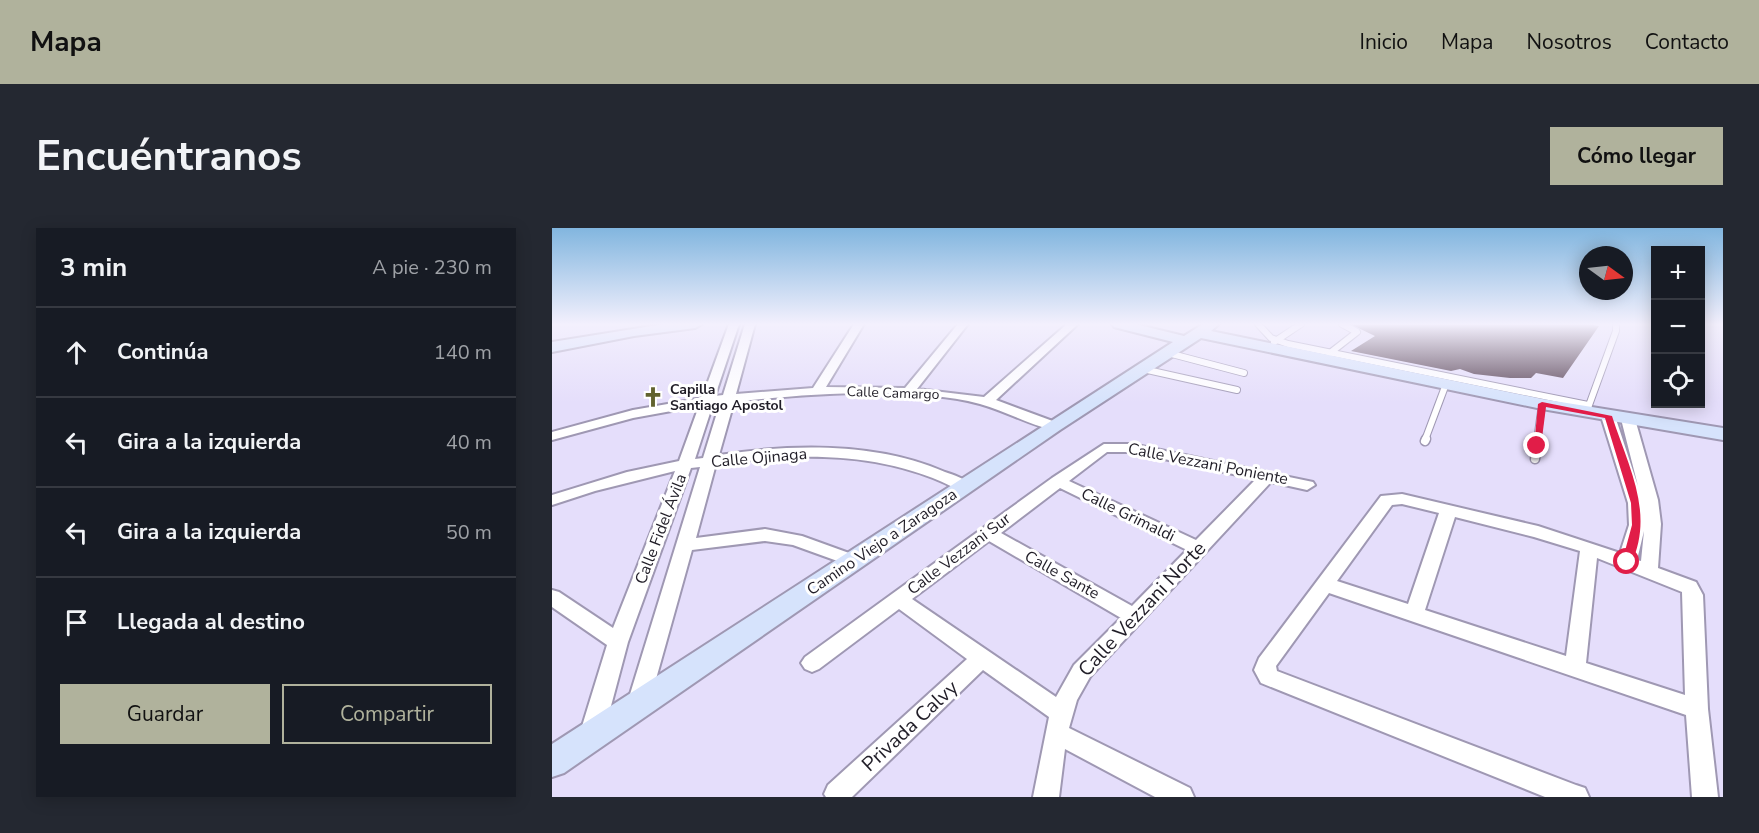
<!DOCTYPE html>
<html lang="es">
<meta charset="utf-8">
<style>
:root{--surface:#171b24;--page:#242831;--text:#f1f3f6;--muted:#9ea1a6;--line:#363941;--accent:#b0b29c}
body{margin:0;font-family:"Nunito Sans",sans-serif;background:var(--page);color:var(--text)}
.controls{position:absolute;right:18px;top:18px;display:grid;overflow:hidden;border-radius:0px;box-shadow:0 3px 15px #0003}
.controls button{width:54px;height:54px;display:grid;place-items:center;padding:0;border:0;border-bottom:2px solid var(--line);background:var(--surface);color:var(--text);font:30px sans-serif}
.compass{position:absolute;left:1027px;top:18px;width:54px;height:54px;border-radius:50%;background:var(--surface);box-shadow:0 3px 15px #0003;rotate:105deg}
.stop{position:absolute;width:18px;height:18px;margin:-14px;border:4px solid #e11d48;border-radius:50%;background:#fff}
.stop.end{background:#e11d48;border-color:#fff;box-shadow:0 2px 6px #0008}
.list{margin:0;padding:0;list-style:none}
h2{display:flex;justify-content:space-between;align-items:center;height:78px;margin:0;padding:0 24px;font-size:26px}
h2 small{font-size:20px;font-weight:400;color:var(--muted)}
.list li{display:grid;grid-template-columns:39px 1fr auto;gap:18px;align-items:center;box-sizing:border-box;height:90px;padding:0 24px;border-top:2px solid var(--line)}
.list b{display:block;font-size:22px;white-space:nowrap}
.list em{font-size:20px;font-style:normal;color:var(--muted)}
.actions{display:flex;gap:12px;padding:18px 24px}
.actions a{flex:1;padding:14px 0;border:2px solid var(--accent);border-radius:0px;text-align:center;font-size:21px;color:var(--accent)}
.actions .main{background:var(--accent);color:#111}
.icon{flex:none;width:33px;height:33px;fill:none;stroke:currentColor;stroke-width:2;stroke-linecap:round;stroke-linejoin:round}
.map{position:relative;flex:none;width:1171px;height:569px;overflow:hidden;border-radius:0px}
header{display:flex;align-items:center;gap:36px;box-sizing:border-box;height:84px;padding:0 30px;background:var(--accent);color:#111}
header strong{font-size:28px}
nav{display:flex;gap:33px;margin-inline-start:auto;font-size:21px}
.intro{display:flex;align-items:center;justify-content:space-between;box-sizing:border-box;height:144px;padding:0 36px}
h1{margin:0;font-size:42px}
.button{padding:15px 27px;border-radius:0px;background:var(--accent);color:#111;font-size:21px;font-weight:700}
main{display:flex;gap:36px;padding:0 36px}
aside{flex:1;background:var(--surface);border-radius:0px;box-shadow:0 3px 15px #0003}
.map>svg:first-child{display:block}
.building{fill:#564153}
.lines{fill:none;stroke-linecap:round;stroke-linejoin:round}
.lane-far1-casing{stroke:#9f98b3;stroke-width:8}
.lane-casing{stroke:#9f98b3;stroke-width:11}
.street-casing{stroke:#9f98b3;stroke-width:4}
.secondary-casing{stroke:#9f98b3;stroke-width:4}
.lane-far1{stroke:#fff;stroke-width:6}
.lane{stroke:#fff;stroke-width:8}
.street{fill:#fff;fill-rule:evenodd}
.secondary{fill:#d6e3fc;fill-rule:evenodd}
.route{fill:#e11d48}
.labels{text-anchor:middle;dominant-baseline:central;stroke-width:6;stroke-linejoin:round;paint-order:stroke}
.far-poi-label{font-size:14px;font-weight:bold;fill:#201d27;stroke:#fff;text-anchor:start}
.far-street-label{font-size:14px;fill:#201d27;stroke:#fff}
.street-label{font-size:16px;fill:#201d27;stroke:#fff}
.near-street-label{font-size:20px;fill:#201d27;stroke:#fff}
</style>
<header>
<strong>Mapa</strong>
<nav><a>Inicio</a><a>Mapa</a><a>Nosotros</a><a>Contacto</a></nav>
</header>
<div class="intro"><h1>Encuéntranos</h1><a class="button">Cómo llegar</a></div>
<main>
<aside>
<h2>3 min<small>A pie · 230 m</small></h2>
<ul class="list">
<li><svg class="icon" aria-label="ahead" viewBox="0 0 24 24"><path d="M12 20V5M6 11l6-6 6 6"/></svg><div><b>Continúa</b></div><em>140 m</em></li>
<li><svg class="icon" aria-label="left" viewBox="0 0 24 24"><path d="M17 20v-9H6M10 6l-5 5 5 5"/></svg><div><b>Gira a la izquierda</b></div><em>40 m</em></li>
<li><svg class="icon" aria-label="left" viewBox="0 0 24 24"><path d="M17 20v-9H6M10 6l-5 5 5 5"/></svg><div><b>Gira a la izquierda</b></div><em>50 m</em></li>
<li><svg class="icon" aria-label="arrive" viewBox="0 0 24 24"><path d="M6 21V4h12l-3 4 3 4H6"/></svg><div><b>Llegada al destino</b></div></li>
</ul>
<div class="actions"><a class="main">Guardar</a><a>Compartir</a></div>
</aside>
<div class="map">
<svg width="1171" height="569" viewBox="0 0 1171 569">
<rect width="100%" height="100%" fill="#e5defb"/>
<!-- building -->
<polygon class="building" points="798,96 1037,96 1047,98 1011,150 984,145 979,150 958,150 922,146 908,141 899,143 799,123 823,108"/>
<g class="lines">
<!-- lane-far1 casing -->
<g class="lane-far1-casing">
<g id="lane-far1">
<polyline points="706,96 719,110 736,116 1036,177"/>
<polyline points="722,114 749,96"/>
<polyline points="616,125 692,145"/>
<polyline points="778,125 805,104 790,96"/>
<polyline points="591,141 685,162"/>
<polyline points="1036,180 1064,103 1064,96"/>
<polyline points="873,212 894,156"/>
<polyline points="985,212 990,176"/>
</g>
</g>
<!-- lane casing -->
<g class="lane-casing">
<g id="lane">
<polyline points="873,213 874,211"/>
<polyline points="983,231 986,211"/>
</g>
</g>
<!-- street casing -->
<g class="street-casing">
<g id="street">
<path d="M177,96h10l-24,72 8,-1 22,-71h10l-19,70 77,-6 41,-64h10l-38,63 79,1 53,-64h10l-51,65 67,8 83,-73h11l-82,76 62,23 2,3 -7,4c-25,-6 -48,-19 -73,-26 -69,-18 -175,-10 -246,-2l-15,53c73,-11 157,-13 226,17 9,3 22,7 28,15l-8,5 -6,-2c-74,-39 -161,-38 -243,-26l-20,74 69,-9 37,7 58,21 3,4 -3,4 -6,2 -61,-22 -28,-4 -73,9 -43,154 -3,7 -8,3 -8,-3 -3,-7 73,-237 -9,1 -63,174 -25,94 -4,7 -8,4 -8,-4 -4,-7 28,-91 -55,-38v-17l7,2 54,36 62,-157 -80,20 -43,14v-10l75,-23 52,-11 20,-55 -66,12 -81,22v-8l81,-22 69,-12zM168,175l-17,55 -8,1 18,-55z"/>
<path d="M1056,184l7,4 23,70 -17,-67 7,-4 7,4 23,81 3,24 -3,44 38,14 7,13 5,114 10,88h-26l-6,-82 -357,-122 -53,73 1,5 299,114 9,3 4,9h-44l-284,-114 -7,-13 5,-12 122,-162 21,-2 136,32 82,27 9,-28 -1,-22 -27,-87zM850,276l37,9 -31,91 -71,-23 55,-76zM903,289l79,20 46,14 -14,105 -141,-46zM1092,303l-3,30 -4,-1zM1045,330l85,34 3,103 -99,-32z"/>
<path d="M552,216h28l181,38 2,3 -8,5 -36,-8 -181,195 -13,23 -8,28 121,60 4,9h-39l-90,-48 -6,48h-26l16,-80 -66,-47 -131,127h-26l-2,-3 4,-9 139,-126 -68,-50 -80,60 -7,3 -7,-3 -4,-6 4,-6 247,-179zM555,224h25l124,27 -60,61 -127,-59zM508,260l127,62 -55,56 -131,-73zM437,313l132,77 -47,47 -18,32 -144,-98z"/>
</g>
</g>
<!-- secondary casing -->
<g class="secondary-casing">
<g id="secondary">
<polygon points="112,96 150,96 143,100 82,108 0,124 0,114"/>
<polygon points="560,96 583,96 632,108 651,96 667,96 659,103 990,171 1171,200 1171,212 990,181 649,110 508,202 12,545 0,549 0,516 621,114 562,99"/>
</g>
</g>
<!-- lane-far1 -->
<use href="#lane-far1" class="lane-far1"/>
<!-- lane -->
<use href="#lane" class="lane"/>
<!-- street -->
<use href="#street" class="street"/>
<!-- secondary -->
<use href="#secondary" class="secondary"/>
</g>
<!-- sky -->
<linearGradient id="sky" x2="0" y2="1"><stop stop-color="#82b6df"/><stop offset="0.55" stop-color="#f3f0fd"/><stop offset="1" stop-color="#f3f0fd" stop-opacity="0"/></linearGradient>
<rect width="1171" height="175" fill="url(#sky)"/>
<!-- route -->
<path class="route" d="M990,174l70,14c16,50 43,97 19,148h-8l-1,-2 10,-37 -1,-22 -26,-85 -59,-11 -5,39 -7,1 4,-43z"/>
<!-- icons -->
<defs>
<g id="church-bare" transform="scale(1.62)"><path d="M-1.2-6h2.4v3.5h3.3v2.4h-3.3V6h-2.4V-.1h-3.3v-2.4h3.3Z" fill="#61622f" stroke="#fff" stroke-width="2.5" paint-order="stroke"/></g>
</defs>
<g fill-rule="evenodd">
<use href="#church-bare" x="101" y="169"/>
</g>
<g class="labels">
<!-- far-poi labels -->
<g class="far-poi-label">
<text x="118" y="161">Capilla<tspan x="118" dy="16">Santiago Apostol</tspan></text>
</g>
<!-- far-street labels -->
<g class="far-street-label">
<text transform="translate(341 165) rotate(2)">Calle Camargo</text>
</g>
<!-- street labels -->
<g class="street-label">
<text transform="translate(207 230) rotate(-5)">Calle Ojinaga</text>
<text transform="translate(656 236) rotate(11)">Calle Vezzani Poniente</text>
<text transform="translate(576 287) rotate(26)">Calle Grimaldi</text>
<text transform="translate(109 301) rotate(-69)">Calle Fidel Ávila</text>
<text transform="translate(330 314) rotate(-34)">Camino Viejo a Zaragoza</text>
<text transform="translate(407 326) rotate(-37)">Calle Vezzani Sur</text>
<text transform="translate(510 347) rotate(29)">Calle Sante</text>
</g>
<!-- near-street labels -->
<g class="near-street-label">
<text transform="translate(590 381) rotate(-47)">Calle Vezzani Norte</text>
<text transform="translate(358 498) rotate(-43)">Privada Calvy</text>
</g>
</g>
</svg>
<div class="controls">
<button>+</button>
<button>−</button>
<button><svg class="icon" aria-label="locate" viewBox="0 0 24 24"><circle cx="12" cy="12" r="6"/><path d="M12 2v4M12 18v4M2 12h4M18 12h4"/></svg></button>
</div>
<svg class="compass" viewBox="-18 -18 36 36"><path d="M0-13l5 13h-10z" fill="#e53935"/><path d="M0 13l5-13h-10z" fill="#9ea1a6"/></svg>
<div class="stop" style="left:1075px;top:334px"></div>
<div class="stop end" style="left:985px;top:218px"></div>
</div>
</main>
